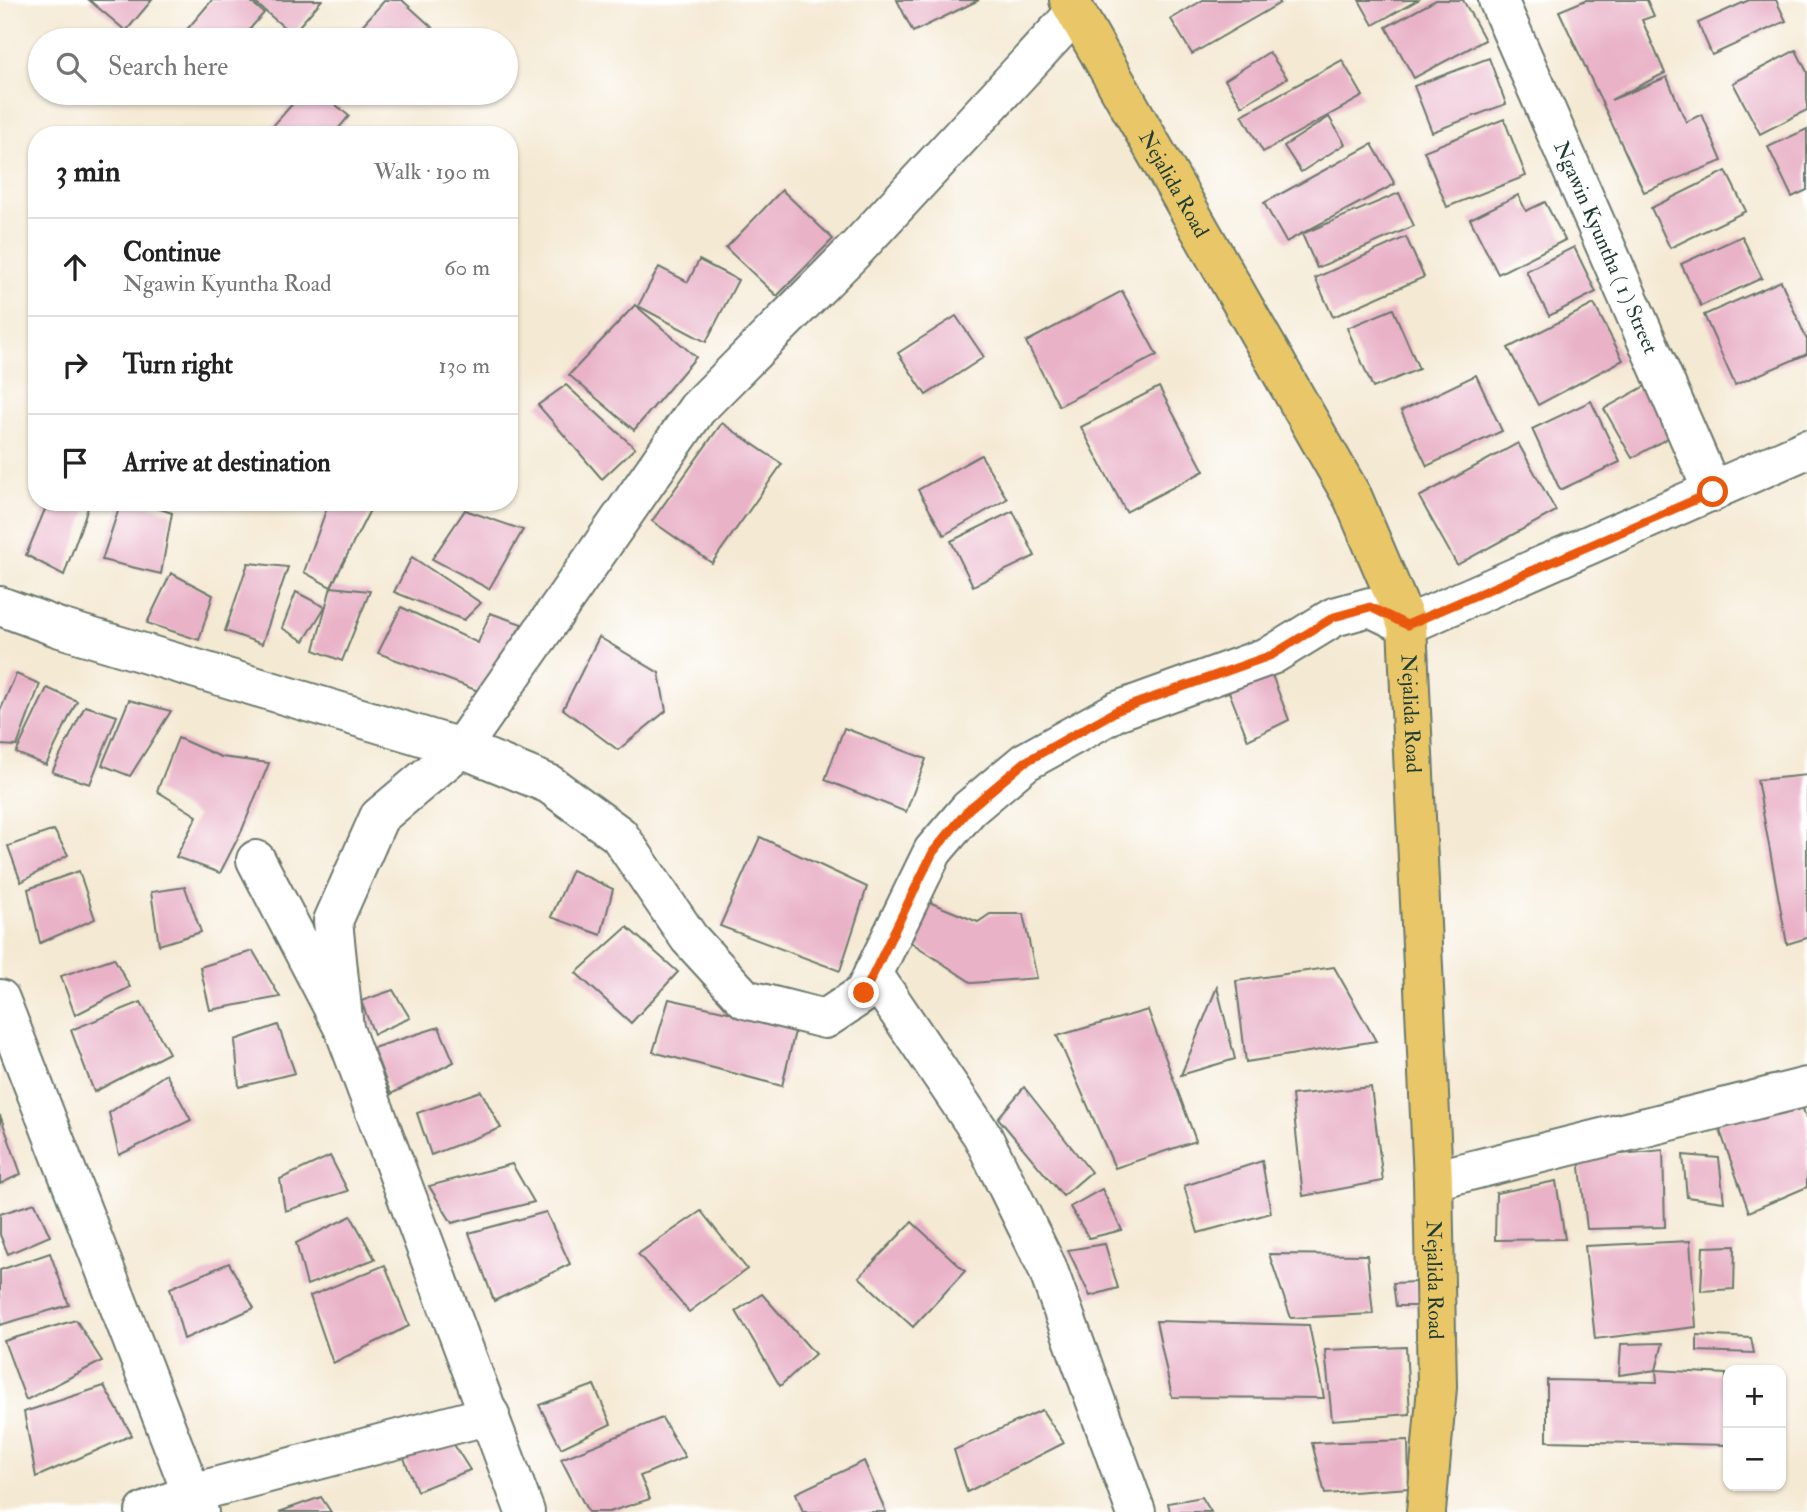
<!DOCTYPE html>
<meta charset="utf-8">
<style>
:root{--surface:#fff;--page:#f2f2f2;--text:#222;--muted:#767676;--line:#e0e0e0}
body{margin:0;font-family:"IM FELL Double Pica",serif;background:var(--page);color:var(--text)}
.controls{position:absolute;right:21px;bottom:21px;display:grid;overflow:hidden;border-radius:14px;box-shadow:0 2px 5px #0004}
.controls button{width:63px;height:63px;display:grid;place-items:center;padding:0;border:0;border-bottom:2px solid var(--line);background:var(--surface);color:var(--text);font:35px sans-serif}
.stop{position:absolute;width:21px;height:21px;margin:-16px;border:5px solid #ea580c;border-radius:50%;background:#fff}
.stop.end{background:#ea580c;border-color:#fff;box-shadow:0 2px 7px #0008}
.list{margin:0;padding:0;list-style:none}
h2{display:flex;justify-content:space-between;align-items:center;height:91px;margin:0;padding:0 28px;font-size:30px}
h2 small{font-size:23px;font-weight:400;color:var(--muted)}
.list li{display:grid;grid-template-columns:46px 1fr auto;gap:21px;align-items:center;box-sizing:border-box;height:98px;padding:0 28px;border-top:2px solid var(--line)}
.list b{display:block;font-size:26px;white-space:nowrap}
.list p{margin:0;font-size:23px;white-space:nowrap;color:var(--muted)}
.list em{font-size:23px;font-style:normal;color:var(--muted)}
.icon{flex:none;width:38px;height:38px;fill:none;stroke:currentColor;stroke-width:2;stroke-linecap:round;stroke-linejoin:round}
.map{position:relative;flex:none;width:1807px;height:1512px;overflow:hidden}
.search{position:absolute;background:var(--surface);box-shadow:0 2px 5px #0004;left:28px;top:28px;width:490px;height:77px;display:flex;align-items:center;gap:18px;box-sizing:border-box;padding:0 24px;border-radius:38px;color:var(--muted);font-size:26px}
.panel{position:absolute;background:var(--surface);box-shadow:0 2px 5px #0004;left:28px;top:126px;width:490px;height:385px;border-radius:28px}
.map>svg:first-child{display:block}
.building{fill:#e9b2c7}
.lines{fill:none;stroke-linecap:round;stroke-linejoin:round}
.minor-casing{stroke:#6a796c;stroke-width:42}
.major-casing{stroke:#6a796c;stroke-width:42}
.minor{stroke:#fff;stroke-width:38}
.major{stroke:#e9c769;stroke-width:38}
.route{stroke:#ea580c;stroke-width:9}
.labels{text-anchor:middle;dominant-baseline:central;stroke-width:7;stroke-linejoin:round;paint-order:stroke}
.street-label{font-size:21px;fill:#1f3d34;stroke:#fff}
</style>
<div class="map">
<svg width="1807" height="1512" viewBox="0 0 1807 1512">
<rect width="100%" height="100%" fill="#fff"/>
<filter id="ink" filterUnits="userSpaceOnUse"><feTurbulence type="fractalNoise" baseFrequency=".0143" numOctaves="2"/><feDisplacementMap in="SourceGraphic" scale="14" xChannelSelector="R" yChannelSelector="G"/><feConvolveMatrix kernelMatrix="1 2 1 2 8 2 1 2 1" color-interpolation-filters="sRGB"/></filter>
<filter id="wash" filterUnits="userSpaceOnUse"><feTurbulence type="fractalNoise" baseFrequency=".00686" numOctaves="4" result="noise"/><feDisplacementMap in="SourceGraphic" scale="28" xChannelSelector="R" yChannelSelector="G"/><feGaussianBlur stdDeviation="1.57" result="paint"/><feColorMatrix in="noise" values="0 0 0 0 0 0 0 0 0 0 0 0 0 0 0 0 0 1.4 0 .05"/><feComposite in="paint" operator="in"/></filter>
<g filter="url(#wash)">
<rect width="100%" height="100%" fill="#f4e9d3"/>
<g id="blocks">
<!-- building -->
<g class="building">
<polygon points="89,0 152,0 126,31"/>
<polygon points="212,0 249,0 264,13 240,40 178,40"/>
<polygon points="252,0 322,0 292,34"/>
<polygon points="385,0 402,0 445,39 349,40"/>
<polygon points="897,0 979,0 913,32"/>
<polygon points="1203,0 1278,0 1280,3 1192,54 1171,19"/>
<polygon points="1359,0 1418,0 1373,25"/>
<polygon points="1436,0 1463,0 1485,40 1414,78 1386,27"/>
<polygon points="1586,0 1647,0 1654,16 1642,20 1665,73 1611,100 1667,77 1686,122 1702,114 1722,161 1644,192 1559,11"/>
<polygon points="1749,0 1776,0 1786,21 1712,55 1698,23"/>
<polygon points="1796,50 1807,72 1807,110 1760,134 1733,83"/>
<polygon points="1269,52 1287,78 1242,106 1225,80"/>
<polygon points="1489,58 1506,104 1432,132 1414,86"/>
<polygon points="1342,60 1363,96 1263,152 1242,115"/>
<polygon points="302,93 322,93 349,116 333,135 265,135"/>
<polygon points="1329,117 1345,144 1301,172 1284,146"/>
<polygon points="1504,119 1526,176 1447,207 1424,151"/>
<polygon points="1807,129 1807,190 1792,197 1768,147"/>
<polygon points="1372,144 1395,184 1286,242 1264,203"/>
<polygon points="1726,171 1746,211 1670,248 1651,208"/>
<polygon points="782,190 833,239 777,296 726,248"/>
<polygon points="1399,193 1414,226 1317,268 1302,234"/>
<polygon points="1518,195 1526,211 1545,202 1565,240 1498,274 1470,219"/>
<polygon points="1742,236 1762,278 1701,306 1681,264"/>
<polygon points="1406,237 1424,277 1333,317 1315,278"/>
<polygon points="1574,247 1596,292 1549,316 1526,271"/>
<polygon points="699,260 738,280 706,342 638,306 659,267 688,282"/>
<polygon points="1781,281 1807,340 1807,354 1735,385 1704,315"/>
<polygon points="1122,291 1157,355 1059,406 1026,342"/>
<polygon points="1594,304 1623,360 1538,405 1508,348"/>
<polygon points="635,305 696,357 634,430 569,375"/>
<polygon points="1393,309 1419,369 1373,388 1347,328"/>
<polygon points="956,316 984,357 926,395 898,353"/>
<polygon points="1476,375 1502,431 1427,466 1401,411"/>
<polygon points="566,385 635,448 602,479 538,405"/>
<polygon points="1647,385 1675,434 1632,458 1604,409"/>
<polygon points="1159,387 1204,471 1126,512 1081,427"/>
<polygon points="1591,401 1620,462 1560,490 1532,429"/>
<polygon points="722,423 782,464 712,563 652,521"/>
<polygon points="1518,443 1556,511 1457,565 1419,497"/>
<polygon points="981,455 1007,499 944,535 918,490"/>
<polygon points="48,502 90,502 64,575 26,555"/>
<polygon points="121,502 139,502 172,513 161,574 102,560"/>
<polygon points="329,502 374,502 331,587 304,572"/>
<polygon points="465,510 523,530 489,589 432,559"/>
<polygon points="1013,511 1035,556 973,586 951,541"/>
<polygon points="412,557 481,603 464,620 394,592"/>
<polygon points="248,563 288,567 262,644 225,631"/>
<polygon points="171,573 213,595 199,640 147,623"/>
<polygon points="331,587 370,591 342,661 314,650"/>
<polygon points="296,592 325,607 304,641 282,628"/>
<polygon points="401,607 478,643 490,613 522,624 481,692 378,653"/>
<polygon points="599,637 659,673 666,711 618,750 563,709"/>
<polygon points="1269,667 1289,720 1248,740 1224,679"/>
<polygon points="16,674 40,684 17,746 0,745 0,711"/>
<polygon points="47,688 77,701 46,765 16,753"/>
<polygon points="129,700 171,711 130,776 102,765"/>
<polygon points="85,706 117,716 90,784 52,772"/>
<polygon points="844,728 926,759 906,812 825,780"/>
<polygon points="178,738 221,757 269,763 242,830 220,873 176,857 197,816 157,791"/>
<polygon points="1807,775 1807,938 1787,944 1757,780"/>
<polygon points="54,830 68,855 21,882 8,846"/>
<polygon points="760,837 867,887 840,971 720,926"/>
<polygon points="572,870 613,889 601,935 551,917"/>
<polygon points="79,871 95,919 40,943 28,889"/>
<polygon points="185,887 201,932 159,945 151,892"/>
<polygon points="924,900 978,922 990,914 1023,914 1037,978 972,983 906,939"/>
<polygon points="627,927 678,972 631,1023 576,973"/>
<polygon points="253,951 280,997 210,1010 200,967"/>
<polygon points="114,958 130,987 75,1015 61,976"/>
<polygon points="1334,967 1376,1041 1246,1062 1236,981"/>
<polygon points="1217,987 1235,1059 1181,1075"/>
<polygon points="393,990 410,1018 374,1034 361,1001"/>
<polygon points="669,999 796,1027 782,1086 653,1052"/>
<polygon points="141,1002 169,1053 94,1092 71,1030"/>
<polygon points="1148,1010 1196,1141 1115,1168 1057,1036"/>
<polygon points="278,1025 295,1073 239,1087 235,1040"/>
<polygon points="439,1027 454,1062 391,1094 373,1048"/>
<polygon points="166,1074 191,1120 119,1155 109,1113"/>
<polygon points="1024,1087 1091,1172 1063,1196 998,1118"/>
<polygon points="1371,1087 1383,1181 1303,1196 1292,1095"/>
<polygon points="481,1091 501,1128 431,1155 417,1113"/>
<polygon points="1798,1094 1807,1121 1807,1187 1749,1212 1717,1122"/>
<polygon points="0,1115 21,1174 0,1184"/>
<polygon points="1663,1150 1665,1227 1587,1229 1579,1158"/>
<polygon points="1683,1155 1719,1158 1724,1202 1687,1197"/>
<polygon points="330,1156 348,1191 285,1211 280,1179"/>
<polygon points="1262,1161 1271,1213 1198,1233 1184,1186"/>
<polygon points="512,1164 534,1202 452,1223 429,1186"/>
<polygon points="1556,1181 1565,1239 1495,1240 1496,1193"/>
<polygon points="1102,1189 1122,1230 1089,1238 1070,1207"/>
<polygon points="35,1203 50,1236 8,1254 0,1235 0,1214"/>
<polygon points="701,1211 747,1269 689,1312 638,1254"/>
<polygon points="546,1212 570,1264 494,1301 469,1233"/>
<polygon points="351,1216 375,1259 307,1285 296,1243"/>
<polygon points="912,1222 965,1271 913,1327 859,1277"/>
<polygon points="1690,1241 1696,1327 1595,1339 1585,1246"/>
<polygon points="1105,1244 1118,1288 1090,1296 1068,1250"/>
<polygon points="1735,1246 1734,1289 1701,1291 1703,1247"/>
<polygon points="50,1253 69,1305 0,1325 0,1270"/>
<polygon points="1269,1254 1367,1255 1373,1314 1291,1318"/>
<polygon points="229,1263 254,1308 184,1339 170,1288"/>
<polygon points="385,1265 409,1326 333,1363 310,1296"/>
<polygon points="1416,1282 1419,1306 1396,1306 1393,1283"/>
<polygon points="762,1294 815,1354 780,1386 736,1311"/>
<polygon points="76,1320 102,1361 26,1400 4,1341"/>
<polygon points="1156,1321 1309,1325 1324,1398 1172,1397"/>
<polygon points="1697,1335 1751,1338 1754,1353 1697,1351"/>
<polygon points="1663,1343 1656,1370 1619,1375 1621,1344"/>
<polygon points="1406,1347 1410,1414 1332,1420 1325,1350"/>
<polygon points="1656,1370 1726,1374 1728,1445 1547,1441 1547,1380 1657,1382"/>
<polygon points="594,1385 611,1424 561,1448 539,1405"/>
<polygon points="104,1386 132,1435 36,1477 24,1412"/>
<polygon points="1042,1410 1064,1443 967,1492 954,1450"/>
<polygon points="662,1418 685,1457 640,1476 650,1499 609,1512 588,1512 561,1459"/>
<polygon points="1408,1440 1409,1488 1325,1494 1312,1443"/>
<polygon points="453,1443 470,1470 417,1491 404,1458"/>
<polygon points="864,1461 886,1512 803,1512 796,1493"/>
<polygon points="321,1497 331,1512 279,1512"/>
<polygon points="1202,1497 1211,1512 1170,1512 1168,1503"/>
</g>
</g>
</g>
<g filter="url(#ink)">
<use href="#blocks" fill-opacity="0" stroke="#6a796c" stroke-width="2"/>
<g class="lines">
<!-- minor casing -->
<g class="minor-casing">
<g id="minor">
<path id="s1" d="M1498,0l215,492"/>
<polyline points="0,606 60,628 461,748 549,784 619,835 689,938 745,999 825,1019 864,993 933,851 969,809 1025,762 1117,711 1272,655 1334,617 1370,607 1407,625 1807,449"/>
<polyline points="256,860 344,1029 525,1512"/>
<polyline points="873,974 982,1135 1047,1267 1136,1512"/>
<polyline points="0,999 199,1512"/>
<polyline points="344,1029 333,921 379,817 461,748 697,409 858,247 1074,14"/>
<polyline points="1433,1180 1807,1087"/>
<polyline points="145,1512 192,1493 490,1415"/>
</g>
</g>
<!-- major casing -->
<g class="major-casing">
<g id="major">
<path id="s2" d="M1069,0l284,498 54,127 26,555 4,207 -11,125"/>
</g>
</g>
<!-- minor -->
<use href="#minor" class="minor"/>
<!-- major -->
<use href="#major" class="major"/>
</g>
</g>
<g class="lines" filter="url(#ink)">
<!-- route -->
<polyline class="route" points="864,993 933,852 969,809 1025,762 1118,710 1272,655 1334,617 1370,607 1407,625 1713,492"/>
</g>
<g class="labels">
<!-- street labels -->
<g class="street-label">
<text stroke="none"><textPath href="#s2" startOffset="212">Nejalida Road</textPath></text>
<text stroke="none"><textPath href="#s1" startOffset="270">Ngawin Kyuntha ( 1 ) Street</textPath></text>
<text stroke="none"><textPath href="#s2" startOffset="800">Nejalida Road</textPath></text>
<text stroke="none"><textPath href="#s2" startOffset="1367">Nejalida Road</textPath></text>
</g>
</g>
</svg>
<div class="controls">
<button>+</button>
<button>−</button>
</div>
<div class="stop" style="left:1713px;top:492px"></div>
<div class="stop end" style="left:864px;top:993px"></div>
<div class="search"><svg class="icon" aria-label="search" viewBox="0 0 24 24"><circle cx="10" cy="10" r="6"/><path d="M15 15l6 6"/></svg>Search here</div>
<section class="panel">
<h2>3 min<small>Walk · 190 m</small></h2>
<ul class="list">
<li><svg class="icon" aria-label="ahead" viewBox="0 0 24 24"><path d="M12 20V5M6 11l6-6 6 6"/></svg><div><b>Continue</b><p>Ngawin Kyuntha Road</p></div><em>60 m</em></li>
<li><svg class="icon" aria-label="right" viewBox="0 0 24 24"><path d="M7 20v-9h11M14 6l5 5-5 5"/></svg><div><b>Turn right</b></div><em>130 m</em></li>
<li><svg class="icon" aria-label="arrive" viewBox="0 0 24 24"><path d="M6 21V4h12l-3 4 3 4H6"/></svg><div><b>Arrive at destination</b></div></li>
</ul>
</section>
</div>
